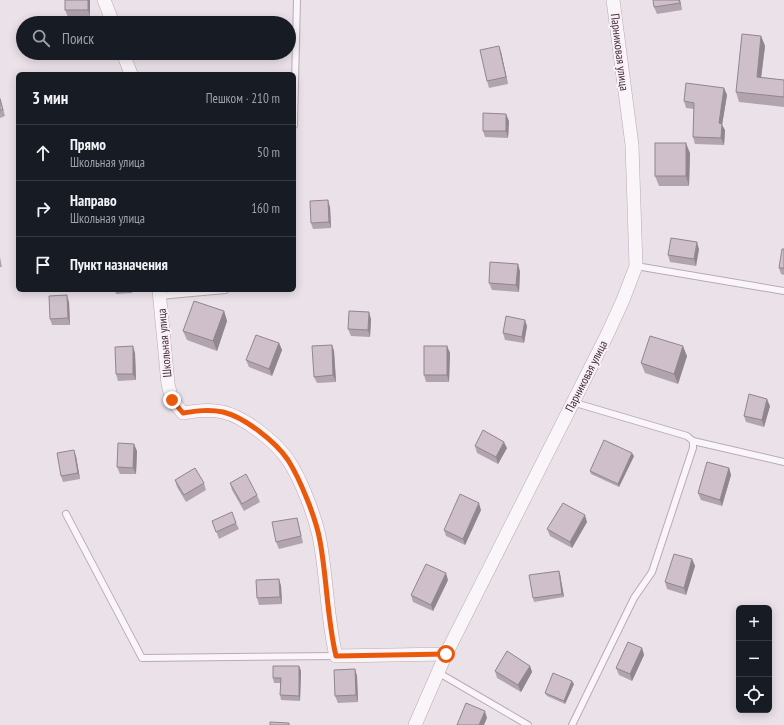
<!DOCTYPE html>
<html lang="ru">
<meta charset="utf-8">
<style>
:root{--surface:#171b24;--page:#20242c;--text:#f1f3f6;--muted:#9ea1a6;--line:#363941}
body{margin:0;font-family:"PT Sans Narrow",sans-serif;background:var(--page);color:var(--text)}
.controls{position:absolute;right:12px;bottom:12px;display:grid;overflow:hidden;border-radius:6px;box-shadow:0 2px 10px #0003}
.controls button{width:36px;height:36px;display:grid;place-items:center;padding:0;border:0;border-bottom:1px solid var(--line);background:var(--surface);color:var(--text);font:20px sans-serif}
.stop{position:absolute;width:12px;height:12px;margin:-9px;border:3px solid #ea580c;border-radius:50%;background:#fff}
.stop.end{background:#ea580c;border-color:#fff;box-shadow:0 1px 4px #0008}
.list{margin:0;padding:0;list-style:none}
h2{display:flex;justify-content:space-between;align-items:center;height:52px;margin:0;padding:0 16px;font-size:17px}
h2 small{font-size:13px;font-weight:400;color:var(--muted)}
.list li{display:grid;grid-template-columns:26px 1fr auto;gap:12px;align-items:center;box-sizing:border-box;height:56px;padding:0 16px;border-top:1px solid var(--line)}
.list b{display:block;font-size:15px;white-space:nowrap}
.list p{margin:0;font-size:13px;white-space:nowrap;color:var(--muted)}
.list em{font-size:13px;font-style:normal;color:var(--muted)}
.icon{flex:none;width:22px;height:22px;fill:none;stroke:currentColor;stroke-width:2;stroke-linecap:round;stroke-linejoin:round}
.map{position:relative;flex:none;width:784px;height:725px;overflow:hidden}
.search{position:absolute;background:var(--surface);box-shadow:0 2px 10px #0003;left:16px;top:16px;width:280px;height:44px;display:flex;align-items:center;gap:10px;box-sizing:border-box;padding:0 14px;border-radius:22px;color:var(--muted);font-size:15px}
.panel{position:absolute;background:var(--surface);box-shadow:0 2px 10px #0003;left:16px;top:72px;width:280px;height:220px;border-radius:6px}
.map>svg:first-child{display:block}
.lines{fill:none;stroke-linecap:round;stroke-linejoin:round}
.service-casing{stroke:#b9aab6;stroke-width:8}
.minor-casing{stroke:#b9aab6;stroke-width:14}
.service{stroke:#f9f5f8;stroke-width:6}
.minor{stroke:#f9f5f8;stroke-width:13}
.wall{fill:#b1a4af}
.shaded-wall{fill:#90868e}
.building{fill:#cebfcb;stroke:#90868e}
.route{stroke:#ea580c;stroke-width:5}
.labels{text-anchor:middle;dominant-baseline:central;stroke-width:4;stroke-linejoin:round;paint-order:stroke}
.street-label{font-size:12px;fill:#44293e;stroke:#f8f2f7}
</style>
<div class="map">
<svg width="784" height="725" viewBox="0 0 784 725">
<rect width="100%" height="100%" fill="#ebe2e9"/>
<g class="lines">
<!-- service casing -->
<g class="service-casing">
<g id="service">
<polyline points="294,125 297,0"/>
<polyline points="636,266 784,291"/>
<polyline points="159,296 225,290"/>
<polyline points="693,441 784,462"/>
<polyline points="66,514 142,658 336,656"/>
<polyline points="439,673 528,725"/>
<polyline points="572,725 634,598 652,572 693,448 693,441 687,436 572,402"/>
</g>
</g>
<!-- minor casing -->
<g class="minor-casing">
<g id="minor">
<polyline points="104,0 113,23"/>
<polyline points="123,53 131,74"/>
<path d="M159,290l9,94 4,16 11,13c13,-2 26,-4 40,-1 21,5 52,29 65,48 13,19 28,58 32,81 7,38 7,77 16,115l110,-2"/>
<polyline points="415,725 446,654 607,335 623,300 636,266 632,145 613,0"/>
</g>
</g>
<!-- service -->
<use href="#service" class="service"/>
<!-- minor -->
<use href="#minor" class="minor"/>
</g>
<!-- wall -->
<g class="wall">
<polygon points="90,0 90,16 68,17 65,10"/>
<polygon points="653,0 680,0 682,10 657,14 654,7"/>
<polygon points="761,36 765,46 761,77 784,80 784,107 739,102 736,92"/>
<polygon points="501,52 508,84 489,88 487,81"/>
<polygon points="724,88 727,95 722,125 725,130 724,145 695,144 693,137 694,109 686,108 684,101"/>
<polygon points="0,97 5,116 0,118"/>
<polygon points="509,121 508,138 485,137 483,131"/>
<polygon points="690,153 689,186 659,186 655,176"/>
<polygon points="330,207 331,228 313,229 311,223"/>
<polygon points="699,249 696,266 670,262 668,255"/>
<polygon points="784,249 784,275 781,274 779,268"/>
<polygon points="0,257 2,267 0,267"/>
<polygon points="520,271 519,292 492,290 489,283"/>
<polygon points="115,290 132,290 132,293 116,294"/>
<polygon points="69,302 70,325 52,325 50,319"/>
<polygon points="224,311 227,321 217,351 187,340 183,331"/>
<polygon points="371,319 370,337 351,336 348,329"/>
<polygon points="527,326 524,343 505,340 503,333"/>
<polygon points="279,343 282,350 272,376 249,367 246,360"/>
<polygon points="332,345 334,351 336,382 317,383 314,377"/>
<polygon points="447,346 450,353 449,382 426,382 424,375"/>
<polygon points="135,353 136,380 118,381 116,374"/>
<polygon points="687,356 678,384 645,373 641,363"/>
<polygon points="770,406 764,427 746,422 744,416"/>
<polygon points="475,446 507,448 498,464 477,453"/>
<polygon points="137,451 136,474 120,474 117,467"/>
<polygon points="76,456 80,479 63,482 61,476"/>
<polygon points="634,456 619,487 591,474 590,471"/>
<polygon points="729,468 731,475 722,506 701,500 698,493"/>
<polygon points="175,480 204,483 206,490 186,502 177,487"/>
<polygon points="230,483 257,495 260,502 244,511 232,490"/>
<polygon points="481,510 465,545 446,536 444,530"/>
<polygon points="297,518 299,525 303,543 279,549 276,542"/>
<polygon points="212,521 236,523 239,529 219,539"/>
<polygon points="587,522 572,548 550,536 547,529"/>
<polygon points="692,559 695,566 686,595 667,589 665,582"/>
<polygon points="559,571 560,574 564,597 534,602 533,598"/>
<polygon points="279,579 281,586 282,604 259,605 257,598"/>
<polygon points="448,580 433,611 413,602 411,595"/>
<polygon points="642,648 644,655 632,681 619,675 616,668"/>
<polygon points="299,666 301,671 300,701 281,700 280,695 280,683 274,683 273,678"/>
<polygon points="530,666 532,672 521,692 497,678 495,671"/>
<polygon points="355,669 357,676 358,702 338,703 335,696"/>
<polygon points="574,684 565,704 547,696 545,693"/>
</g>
<!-- shaded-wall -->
<g class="shaded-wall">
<polygon points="88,0 90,0 90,16 88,10"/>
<polygon points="679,0 680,0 682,10 680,3"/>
<polygon points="761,36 765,46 760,87 757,77"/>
<polygon points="499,46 501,52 508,84 506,77"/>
<polygon points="724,88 727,95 722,125 725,130 724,145 721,138 719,123"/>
<polygon points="506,114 509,121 508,138 506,131"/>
<polygon points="686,143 690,153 689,186 686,176"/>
<polygon points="328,200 330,207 331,228 329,222"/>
<polygon points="697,242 699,249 696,266 694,259"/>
<polygon points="518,264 520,271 519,292 516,285"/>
<polygon points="67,295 69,302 70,325 68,318"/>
<polygon points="224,311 227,321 217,351 213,341"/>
<polygon points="369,312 371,319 370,337 368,330"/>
<polygon points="525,320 527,326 524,343 522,337"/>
<polygon points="279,343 282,350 272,376 269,369"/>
<polygon points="332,345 334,351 336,382 333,375"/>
<polygon points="133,346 135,353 136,380 133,374"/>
<polygon points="447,346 450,353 449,382 447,375"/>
<polygon points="683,346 687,356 678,384 674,374"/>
<polygon points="767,399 770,406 764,427 762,420"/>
<polygon points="504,442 507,448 498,464 496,457"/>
<polygon points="134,444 137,451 136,474 133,468"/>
<polygon points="74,450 76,456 80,479 78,473"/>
<polygon points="632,453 634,456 619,487 618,484"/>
<polygon points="729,468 731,475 722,506 720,500"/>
<polygon points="479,503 481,510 465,545 463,539"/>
<polygon points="585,515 587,522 572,548 570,542"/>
<polygon points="692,559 695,566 686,595 684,588"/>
<polygon points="559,571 560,574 564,597 562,594"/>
<polygon points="446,573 448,580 433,611 431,605"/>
<polygon points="279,579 281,586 282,604 280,597"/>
<polygon points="642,648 644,655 632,681 630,674"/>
<polygon points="299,666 301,671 300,701 299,696"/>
<polygon points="530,666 532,672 521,692 518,685"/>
<polygon points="355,669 357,676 358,702 356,695"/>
<polygon points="572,681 574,684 565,704 564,701"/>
<polygon points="485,711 487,718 484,725 479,725"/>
</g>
<!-- building -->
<g class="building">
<rect x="65" y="0" width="23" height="10"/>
<polygon points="653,0 679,0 680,3 654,7"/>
<polygon points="742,34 761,36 757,77 784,80 784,97 736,92"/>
<polygon points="499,46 506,77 487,81 480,50"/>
<polygon points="686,83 724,88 719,123 722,124 721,138 693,137 694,103 684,101"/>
<polygon points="0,99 3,110 0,110"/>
<polygon points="483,113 506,114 506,131 483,131"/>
<rect x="655" y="143" width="31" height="33"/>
<polygon points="328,200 329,222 311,223 310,201"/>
<polygon points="671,238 697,242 694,259 668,255"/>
<polygon points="782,249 784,249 784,268 779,268"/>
<polygon points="490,262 518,264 516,285 489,283"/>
<polygon points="67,295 68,318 50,319 49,296"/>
<polygon points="194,301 224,311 213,341 183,331"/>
<polygon points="349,311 369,312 368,330 348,329"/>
<polygon points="506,316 525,320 522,337 503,333"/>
<polygon points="256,335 279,343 269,369 246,360"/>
<polygon points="650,336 683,346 674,374 641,363"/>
<polygon points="332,345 333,375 314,377 312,346"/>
<polygon points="133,346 133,374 116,374 115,347"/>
<rect x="424" y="346" width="23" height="29"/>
<polygon points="749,394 767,399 762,420 744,416"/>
<polygon points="483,430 504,442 496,457 475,446"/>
<polygon points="604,440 632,453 618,484 590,471"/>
<polygon points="118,443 134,444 133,468 117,467"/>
<polygon points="74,450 78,473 61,476 57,453"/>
<polygon points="707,462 729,468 720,500 698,493"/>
<polygon points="195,468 204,483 184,495 175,480"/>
<polygon points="246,474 257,495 242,504 230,483"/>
<polygon points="460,494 479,503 463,539 444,530"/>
<polygon points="563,503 585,515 570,542 547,529"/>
<polygon points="232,512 236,523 216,532 212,521"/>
<polygon points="297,518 301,536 276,542 272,522"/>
<polygon points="674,554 692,559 684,588 665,582"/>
<polygon points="426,564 446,573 431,605 411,595"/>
<polygon points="559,571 562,594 533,598 529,575"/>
<polygon points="279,579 280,597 257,598 256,580"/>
<polygon points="628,642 642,648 630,674 616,668"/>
<polygon points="507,651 530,666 518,685 495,671"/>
<polygon points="273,666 299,666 299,696 280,695 281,678 273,678"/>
<polygon points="355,669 356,695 335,696 334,670"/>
<polygon points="553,673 572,681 564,701 545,693"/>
<polygon points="466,703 485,711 479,725 457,725"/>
<polygon points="270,722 289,723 289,725 270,725"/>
</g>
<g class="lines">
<!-- route -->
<path class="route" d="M172,400l11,13c13,-2 26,-4 40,-1 21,5 52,29 65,48 12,19 28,58 32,81 7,38 7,77 16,115l110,-2"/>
</g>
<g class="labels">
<!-- street labels -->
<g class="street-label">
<text transform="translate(620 52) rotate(83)">Парниковая улица</text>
<text transform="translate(164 343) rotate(-95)">Школьная улица</text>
<text transform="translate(586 376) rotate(-63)">Парниковая улица</text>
</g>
</g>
</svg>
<div class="controls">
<button>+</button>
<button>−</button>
<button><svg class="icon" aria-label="locate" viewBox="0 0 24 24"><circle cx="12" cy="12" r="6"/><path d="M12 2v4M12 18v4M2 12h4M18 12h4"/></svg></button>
</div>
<div class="stop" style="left:446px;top:654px"></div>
<div class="stop end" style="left:172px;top:400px"></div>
<div class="search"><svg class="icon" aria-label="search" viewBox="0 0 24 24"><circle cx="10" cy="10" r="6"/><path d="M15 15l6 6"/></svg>Поиск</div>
<section class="panel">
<h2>3 мин<small>Пешком · 210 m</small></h2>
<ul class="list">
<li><svg class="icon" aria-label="ahead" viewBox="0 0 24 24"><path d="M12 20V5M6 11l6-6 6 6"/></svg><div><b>Прямо</b><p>Школьная улица</p></div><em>50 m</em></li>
<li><svg class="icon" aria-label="right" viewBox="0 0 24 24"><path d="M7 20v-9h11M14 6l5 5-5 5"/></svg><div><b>Направо</b><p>Школьная улица</p></div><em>160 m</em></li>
<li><svg class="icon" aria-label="arrive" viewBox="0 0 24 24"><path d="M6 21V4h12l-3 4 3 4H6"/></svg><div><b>Пункт назначения</b></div></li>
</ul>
</section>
</div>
